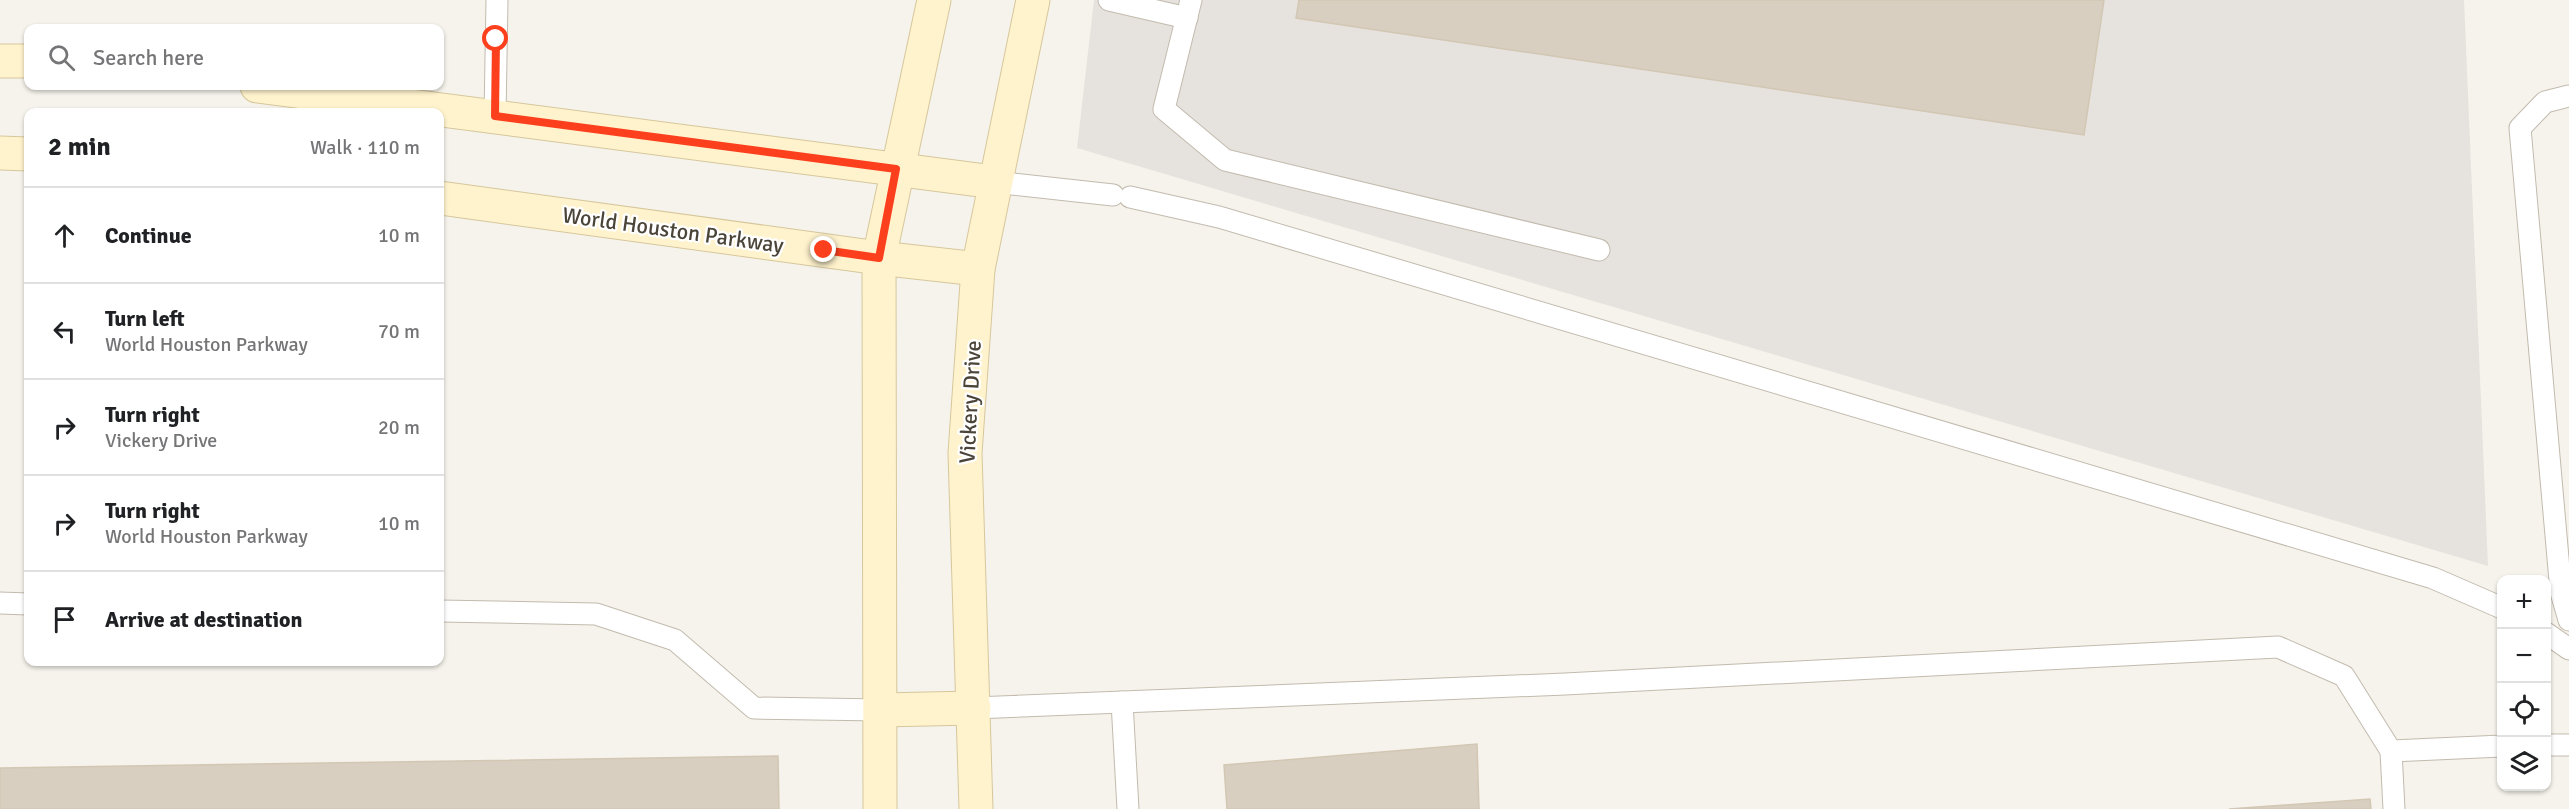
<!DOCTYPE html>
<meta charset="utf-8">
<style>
:root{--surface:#fff;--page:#f6f6f6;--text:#202124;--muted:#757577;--line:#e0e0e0}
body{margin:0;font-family:Signika,sans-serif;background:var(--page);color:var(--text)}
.controls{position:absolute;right:18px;bottom:18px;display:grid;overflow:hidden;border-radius:12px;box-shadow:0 2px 4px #0004}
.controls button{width:54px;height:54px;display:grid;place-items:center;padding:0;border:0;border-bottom:2px solid var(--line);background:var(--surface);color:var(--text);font:30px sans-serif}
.stop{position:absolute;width:18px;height:18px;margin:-14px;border:4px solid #fc3f1d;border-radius:50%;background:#fff}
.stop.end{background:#fc3f1d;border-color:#fff;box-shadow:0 2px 6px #0008}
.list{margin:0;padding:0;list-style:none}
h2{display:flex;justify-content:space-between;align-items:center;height:78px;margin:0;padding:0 24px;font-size:26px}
h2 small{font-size:20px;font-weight:400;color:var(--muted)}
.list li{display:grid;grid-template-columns:39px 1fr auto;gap:18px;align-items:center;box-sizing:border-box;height:96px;padding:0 24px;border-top:2px solid var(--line)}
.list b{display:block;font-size:22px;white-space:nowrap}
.list p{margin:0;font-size:20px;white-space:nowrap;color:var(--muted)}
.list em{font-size:20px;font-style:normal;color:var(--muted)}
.icon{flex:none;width:33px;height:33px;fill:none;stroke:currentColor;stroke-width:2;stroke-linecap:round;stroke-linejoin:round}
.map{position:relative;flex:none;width:2569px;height:809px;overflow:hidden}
.search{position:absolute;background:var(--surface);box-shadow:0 2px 4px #0004;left:24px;top:24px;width:420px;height:66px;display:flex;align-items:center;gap:15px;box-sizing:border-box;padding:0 21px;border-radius:12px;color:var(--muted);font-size:22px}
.panel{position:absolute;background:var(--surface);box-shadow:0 2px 4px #0004;left:24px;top:108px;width:420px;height:558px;border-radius:12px}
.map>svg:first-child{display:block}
.industrial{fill:#e6e2dd}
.building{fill:#d8cfc1;stroke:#d3c7b4;stroke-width:1.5}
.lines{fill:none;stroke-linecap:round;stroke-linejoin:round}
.lane-casing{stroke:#c2bbae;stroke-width:23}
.secondary-casing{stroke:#d6c79b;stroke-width:35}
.lane{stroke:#fff;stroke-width:21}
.secondary{stroke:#fff3cd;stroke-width:33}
.route{stroke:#fc3f1d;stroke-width:8}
.labels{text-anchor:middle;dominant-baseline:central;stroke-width:4.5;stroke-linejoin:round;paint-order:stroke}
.street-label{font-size:22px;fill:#4b4439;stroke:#fff}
</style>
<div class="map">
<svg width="2569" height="809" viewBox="0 0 2569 809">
<rect width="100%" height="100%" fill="#f6f3ec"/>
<!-- industrial -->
<polygon class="industrial" points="1094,0 2464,0 2488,566 1077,148"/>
<!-- building -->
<g class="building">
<polygon points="1299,0 2104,0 2084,135 1296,18"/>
<polygon points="1477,744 1479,809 1227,809 1224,765"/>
<polygon points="778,756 779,809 0,809 0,768"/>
<polygon points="2370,799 2371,809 2229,809"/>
</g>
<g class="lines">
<!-- lane casing -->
<g class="lane-casing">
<g id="lane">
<polyline points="1109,0 1187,18"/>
<polyline points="1191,0 1164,109 1225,160 1599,250"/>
<polyline points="2569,96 2545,102 2520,128 2561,592 2569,620"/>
<polyline points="495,116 497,0"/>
<polyline points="994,182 1113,195"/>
<polyline points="1130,197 1219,217 2433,578 2502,608"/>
<polyline points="0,603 28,604"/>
<polyline points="440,611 596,614 675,640 754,708 881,710"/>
<polyline points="2546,633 2569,649"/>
<polyline points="1122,702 1128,809"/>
<polyline points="974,708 1565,684 2278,647 2344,676 2391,751 2502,746"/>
<polyline points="2546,745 2569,745"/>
<polyline points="2391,751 2394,809"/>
</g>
</g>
<!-- secondary casing -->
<g class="secondary-casing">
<g id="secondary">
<polyline points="0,61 28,61"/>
<polyline points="257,86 994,182"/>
<polyline points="0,153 28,154"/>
<polyline points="440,198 879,258 978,269"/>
<polyline points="881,710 974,708"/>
<polyline points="880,809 879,258 934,0"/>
<polyline points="976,809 965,453 978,269 1033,0"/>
</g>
</g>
<!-- lane -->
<use href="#lane" class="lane"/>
<!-- secondary -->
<use href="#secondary" class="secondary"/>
</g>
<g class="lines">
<!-- route -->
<polyline class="route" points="496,39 495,116 896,169 879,258 824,250"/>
</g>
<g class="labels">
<!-- street labels -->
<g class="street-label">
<text transform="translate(673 230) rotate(8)">World Houston Parkway</text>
<text transform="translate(970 402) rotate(-87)">Vickery Drive</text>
</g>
</g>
</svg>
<div class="controls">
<button>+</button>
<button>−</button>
<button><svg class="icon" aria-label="locate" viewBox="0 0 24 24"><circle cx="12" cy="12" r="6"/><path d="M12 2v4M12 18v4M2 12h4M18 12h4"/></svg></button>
<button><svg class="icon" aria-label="layers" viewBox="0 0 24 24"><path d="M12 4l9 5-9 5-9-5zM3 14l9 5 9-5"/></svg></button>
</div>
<div class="stop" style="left:496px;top:39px"></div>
<div class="stop end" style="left:824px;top:250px"></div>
<div class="search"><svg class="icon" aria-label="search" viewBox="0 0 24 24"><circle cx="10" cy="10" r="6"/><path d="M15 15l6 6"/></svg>Search here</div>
<section class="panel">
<h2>2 min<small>Walk · 110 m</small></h2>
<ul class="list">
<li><svg class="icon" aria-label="ahead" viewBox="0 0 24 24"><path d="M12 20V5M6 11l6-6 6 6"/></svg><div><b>Continue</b></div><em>10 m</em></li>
<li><svg class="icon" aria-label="left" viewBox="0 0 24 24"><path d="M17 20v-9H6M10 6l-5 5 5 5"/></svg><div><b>Turn left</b><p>World Houston Parkway</p></div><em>70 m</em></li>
<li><svg class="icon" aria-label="right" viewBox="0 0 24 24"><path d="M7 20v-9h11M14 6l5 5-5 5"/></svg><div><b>Turn right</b><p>Vickery Drive</p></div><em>20 m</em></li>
<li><svg class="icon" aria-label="right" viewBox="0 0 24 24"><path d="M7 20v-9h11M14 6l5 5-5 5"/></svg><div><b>Turn right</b><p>World Houston Parkway</p></div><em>10 m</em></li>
<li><svg class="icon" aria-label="arrive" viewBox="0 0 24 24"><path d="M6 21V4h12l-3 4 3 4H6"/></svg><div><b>Arrive at destination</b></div></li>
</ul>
</section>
</div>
